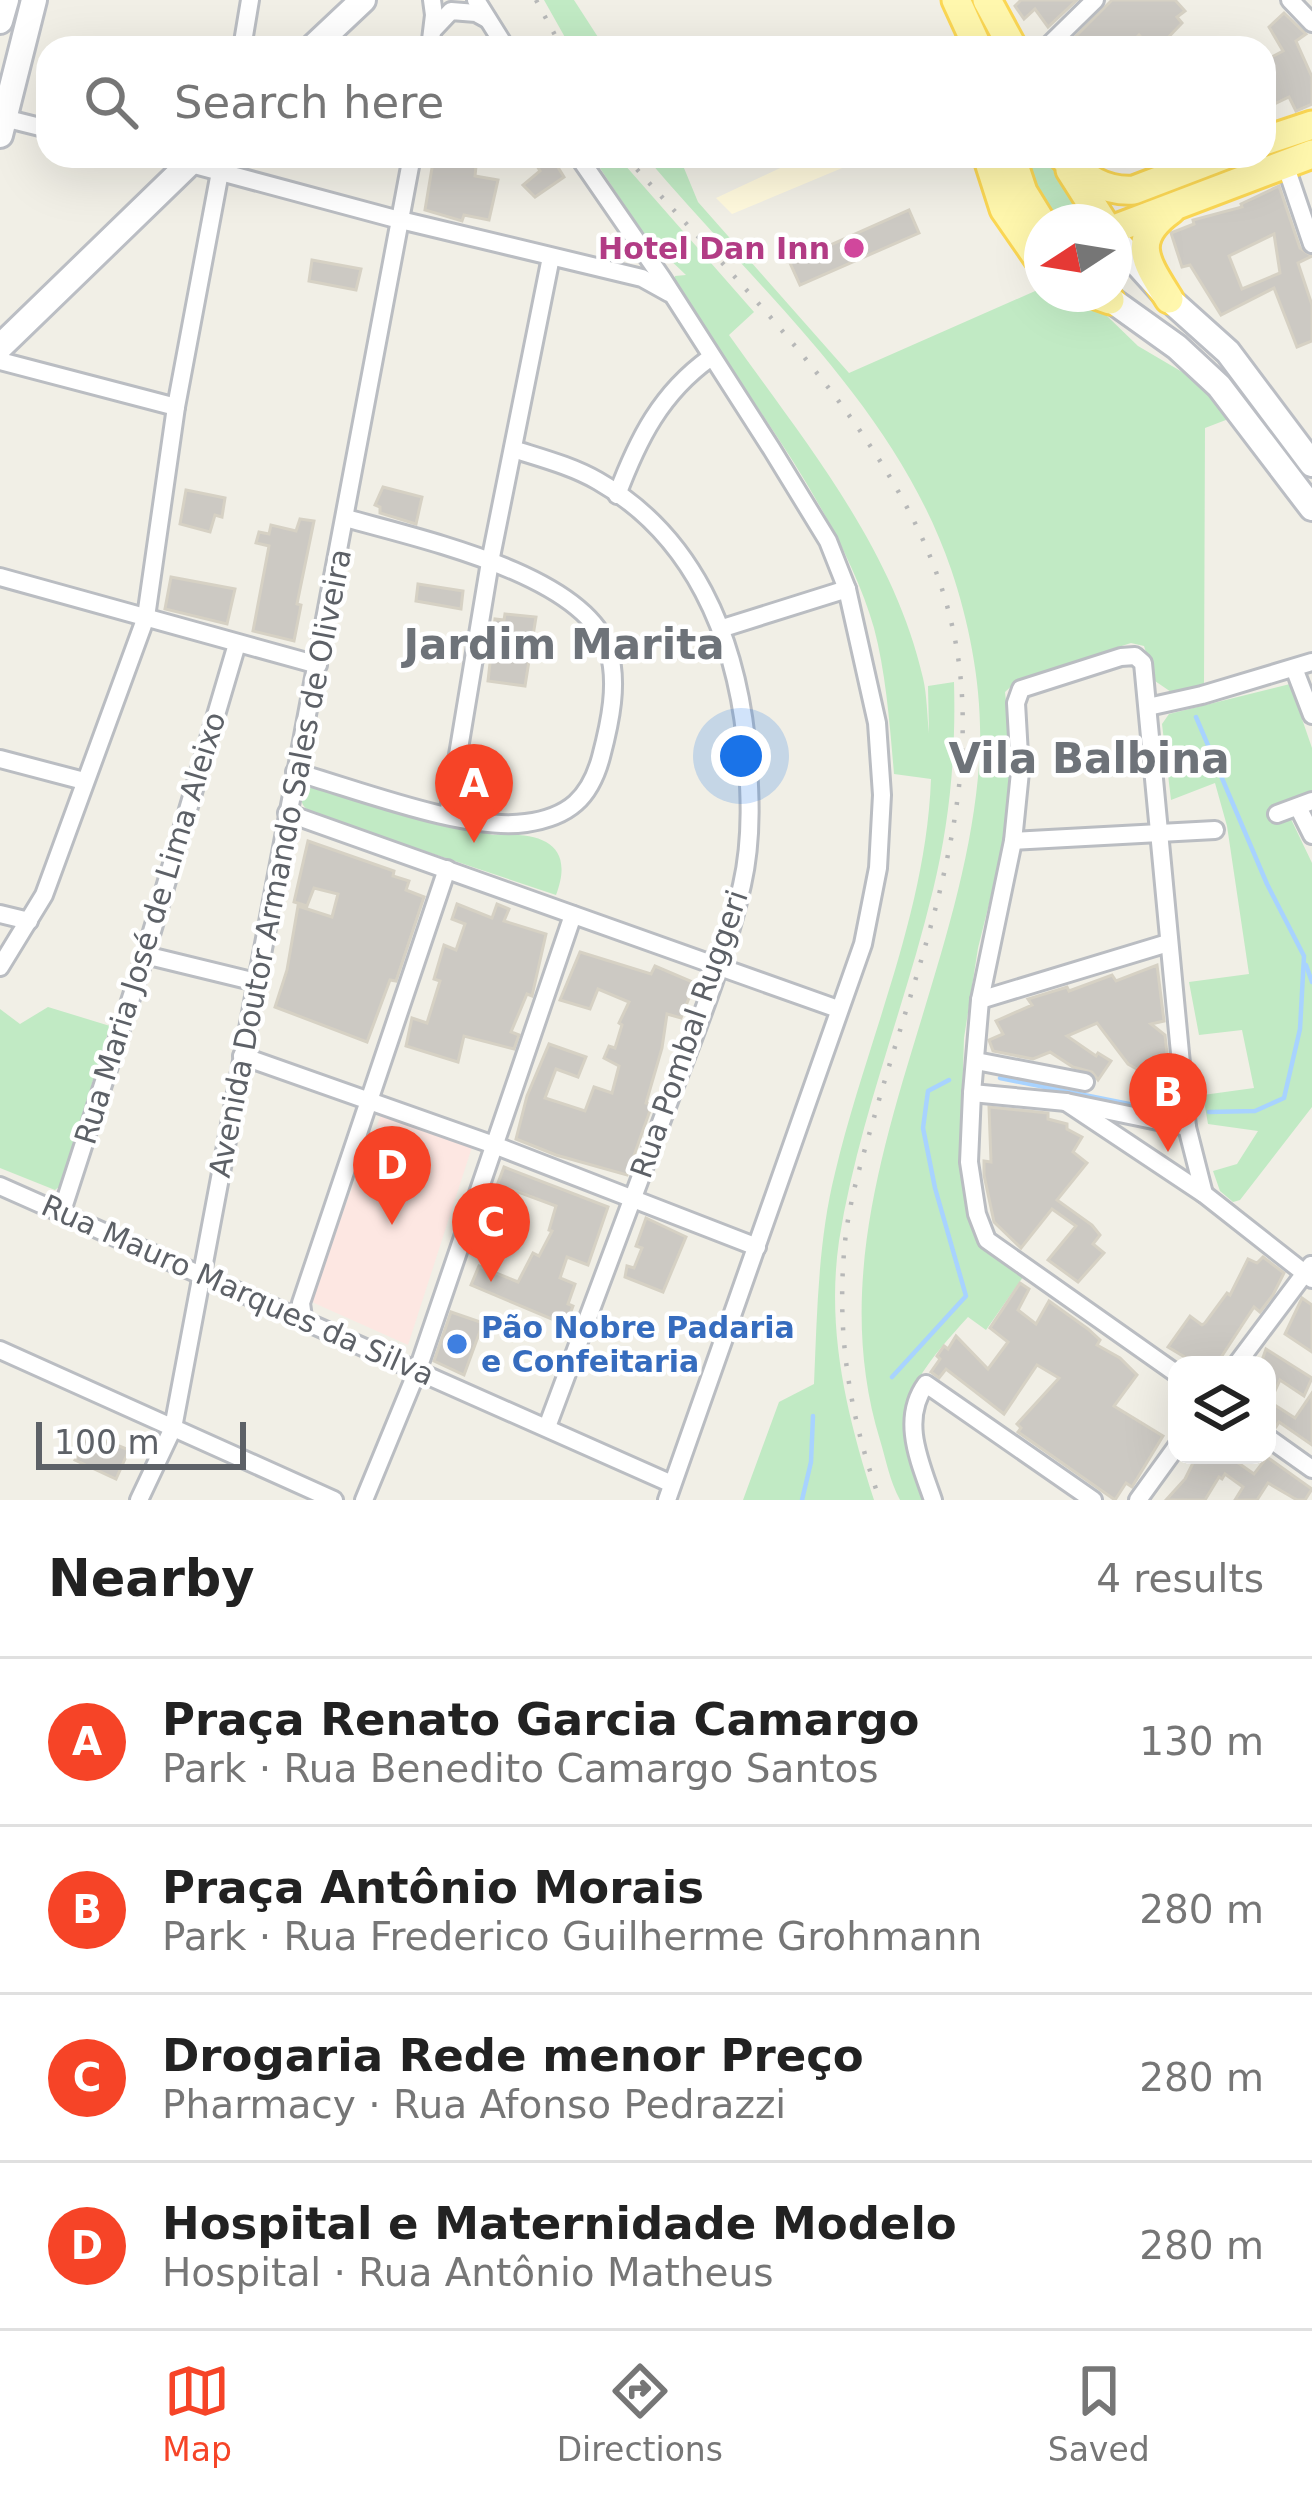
<!DOCTYPE html>
<meta charset="utf-8">
<style>
:root{--surface:#fff;--page:#f2f2f2;--text:#222;--muted:#767676;--line:#e0e0e0;--accent:#f64427}
body{margin:0;font-family:"DejaVu Sans",sans-serif;background:var(--page);color:var(--text)}
.controls{position:absolute;right:36px;bottom:36px;display:grid;overflow:hidden;border-radius:24px;box-shadow:0 12px 48px #0002}
.controls button{width:108px;height:108px;display:grid;place-items:center;padding:0;border:0;border-bottom:3px solid var(--line);background:var(--surface);color:var(--text);font:60px sans-serif}
.compass{position:absolute;left:1024px;top:204px;width:108px;height:108px;border-radius:50%;background:var(--surface);box-shadow:0 12px 48px #0002;rotate:258deg}
.scale{position:absolute;left:36px;bottom:30px;width:210px;box-sizing:border-box;padding-left:12px;border:6px solid #5d6167;border-top:0;font-size:33px;line-height:42px;white-space:nowrap;color:#5d6167;-webkit-text-stroke:9px #fff;paint-order:stroke}
.you{position:absolute;left:741px;top:756px;width:42px;height:42px;margin:-30px;border:9px solid #fff;border-radius:50%;background:#1a73e8;box-shadow:0 0 0 18px #1a73e833}
.badge{display:grid;place-items:center;width:78px;height:78px;border-radius:50%;background:var(--accent);color:#fff;font-size:39px;font-weight:700}
.pin{position:absolute;translate:-50% -99px;filter:drop-shadow(0 3px 6px #0008)}
.pin::after{content:'';position:absolute;top:63px;width:42px;height:36px;background:inherit;clip-path:polygon(0 0,100% 0,50% 100%)}
.list{margin:0;padding:0;list-style:none}
h2{display:flex;justify-content:space-between;align-items:center;height:156px;margin:0;padding:0 48px;font-size:51px}
h2 small{font-size:39px;font-weight:400;color:var(--muted)}
.list li{display:grid;grid-template-columns:78px 1fr auto;gap:36px;align-items:center;box-sizing:border-box;height:168px;padding:0 48px;border-top:3px solid var(--line)}
.list b{display:block;font-size:45px;white-space:nowrap}
.list p{margin:0;font-size:39px;white-space:nowrap;color:var(--muted)}
.list em{font-size:39px;font-style:normal;color:var(--muted)}
.icon{flex:none;width:66px;height:66px;fill:none;stroke:currentColor;stroke-width:2;stroke-linecap:round;stroke-linejoin:round}
.map{position:relative;flex:none;width:1312px;height:1500px;overflow:hidden}
.search{position:absolute;background:var(--surface);box-shadow:0 12px 48px #0002;left:36px;right:36px;top:36px;height:132px;display:flex;align-items:center;gap:30px;box-sizing:border-box;padding:0 42px;border-radius:36px;color:var(--muted);font-size:45px}
.sheet{height:828px;background:var(--surface)}
nav{display:flex;justify-content:space-around;align-items:center;box-sizing:border-box;height:168px;border-top:3px solid var(--line);background:var(--surface);font-size:33px;color:var(--muted)}
nav a{display:grid;justify-items:center;gap:6px}
nav .on{color:var(--accent)}
.map>svg:first-child{display:block}
.commercial{fill:#fff9dd}
.medical{fill:#fde7e2}
.green{fill:#c1eac4}
.lines{fill:none;stroke-linecap:round;stroke-linejoin:round}
.stream{stroke:#a8d3ff;stroke-width:4.5}
.building{fill:#ccc9c3;stroke:#d6d1c4;stroke-width:3;fill-rule:evenodd}
.street-casing{stroke:#babdc2;stroke-width:22}
.secondary-casing{stroke:#bbbec4;stroke-width:30}
.primary-casing{stroke:#fbd754;stroke-width:33}
.street{stroke:#fff;stroke-width:16}
.secondary{stroke:#fff;stroke-width:24}
.primary{stroke:#fff7ad;stroke-width:27}
.rail{stroke:#b7b8b8;stroke-width:4.5;stroke-dasharray:3 15;stroke-linecap:butt}
.hotel-dot{fill:#d1479c;stroke:#fff;stroke-width:4.5}
.shop-dot{fill:#3f7fe0;stroke:#fff;stroke-width:4.5}
.labels{text-anchor:middle;dominant-baseline:central;stroke-width:9;stroke-linejoin:round;paint-order:stroke}
.hotel-label{font-size:30px;font-weight:bold;fill:#b23c85;stroke:#fff;text-anchor:end}
.street-label{font-size:30px;fill:#5d6167;stroke:#fff}
.shop-label{font-size:30px;font-weight:bold;fill:#366cbe;stroke:#fff;text-anchor:start}
.district-label{font-size:42px;font-weight:bold;fill:#6e7379;stroke:#fff}
</style>
<div class="map">
<svg width="1312" height="1500" viewBox="0 0 1312 1500">
<rect width="100%" height="100%" fill="#f1efe6"/>
<!-- commercial -->
<polygon class="commercial" points="806,156 871,156 732,214 716,198"/>
<!-- medical -->
<polygon class="medical" points="381,1115 472,1147 408,1345 314,1303 309,1297"/>
<!-- green -->
<g class="green">
<polygon points="544,0 574,0 605,48 571,48"/>
<path d="M592,156h25l137,156 -25,23c75,106 164,212 194,343 4,17 4,37 6,55l-1,-47 26,-4c2,70 -4,139 -21,208 -28,117 -75,231 -94,351 -13,90 8,175 35,259h-131l36,-98 35,-18c3,-69 4,-143 21,-211 31,-131 91,-258 96,-394l-37,-5c-4,-47 -8,-101 -20,-146 -32,-113 -135,-246 -202,-342l3,-10 11,-1 -41,-39z"/>
<path d="M645,156h34l19,46 151,171 193,-85v6h32l33,22 31,30 51,30 42,42 -26,10 -1,258 -30,8 -19,-13 -11,-35 -13,-3 -112,36 -14,13 8,75 -7,69 -28,112 -14,90 -4,127 14,68 49,44 -37,53 -18,-13c-67,74 -74,89 -40,183h-28c-10,-18 -14,-40 -20,-60 -72,-236 90,-458 100,-692 2,-60 -10,-123 -29,-179 -57,-166 -196,-282 -306,-413z"/>
<polygon points="1020,156 1052,156 1076,205 1069,222 1048,222"/>
<polygon points="1290,684 1312,748 1312,793 1290,817 1312,863 1312,1107 1240,1200 1233,1202 1220,1191 1213,1171 1237,1164 1258,1131 1208,1124 1203,1095 1254,1088 1242,1030 1199,1035 1189,982 1249,974 1227,826 1215,783 1171,800 1162,724 1169,714"/>
<path d="M308,786l185,49c46,-3 83,7 63,60l-239,-80c-12,-6 -17,-9 -16,-23z"/>
<polygon points="48,1007 110,1026 60,1186 55,1190 0,1168 0,1009 20,1024"/>
</g>
<g class="lines">
<!-- stream -->
<g class="stream">
<polyline points="1196,717 1267,884 1304,956 1300,1029 1284,1098 1255,1111 1209,1112"/>
<polyline points="1306,965 1312,982"/>
<polyline points="1000,1078 1164,1111"/>
<polyline points="892,1377 966,1296 935,1188 923,1128 928,1091 949,1080"/>
<polyline points="802,1500 811,1462 813,1416"/>
</g>
</g>
<!-- building -->
<g class="building">
<polygon points="1021,0 1077,0 1048,27 1035,9 1024,19 1015,6"/>
<polygon points="1112,0 1175,0 1185,11 1177,17 1182,23 1158,48 1151,48 1139,35 1126,48 1064,48"/>
<polygon points="1284,13 1306,34 1296,41 1312,77 1312,104 1296,111 1289,97 1264,109 1264,61 1283,51 1269,27"/>
<polygon points="434,156 477,156 475,176 498,180 489,220 464,215 462,221 425,210"/>
<polygon points="547,156 551,156 564,177 535,197 523,185 540,171 536,164"/>
<path d="M1279,186l21,62 12,8 -14,7 14,42v36l-15,6 -23,-59 -53,27 -31,-50 -8,2 -11,-34 23,-9 -1,-4 49,-13 -1,-3zM1274,234l6,39 -38,16 -13,-33z"/>
<polygon points="909,210 919,233 800,285 790,263"/>
<polygon points="312,260 361,269 356,290 309,281"/>
<polygon points="383,487 422,497 416,524 380,513 380,507 375,505"/>
<polygon points="186,490 225,498 222,517 215,515 210,532 180,524"/>
<polygon points="300,519 314,521 297,604 301,605 294,641 253,631 269,546 256,543 259,532 269,534 271,525 296,531"/>
<polygon points="171,577 235,589 227,624 165,609"/>
<polygon points="418,584 463,591 461,609 416,601"/>
<polygon points="505,614 536,617 525,686 488,681 495,619 504,620"/>
<polygon points="308,841 394,871 393,876 409,881 406,890 424,897 396,981 390,980 367,1042 275,1007 287,970 298,906 332,917 338,894 314,888 307,906 294,902"/>
<polygon points="457,904 492,918 497,904 509,909 504,921 546,934 532,996 527,994 511,1032 519,1035 514,1049 464,1036 458,1062 406,1046 412,1018 427,1023 440,981 434,979 444,945 456,950 465,924 452,919"/>
<polygon points="580,952 651,974 655,966 695,983 681,1018 667,1014 662,1048 646,1103 652,1105 627,1175 556,1155 516,1139 527,1096 549,1044 586,1057 578,1077 556,1069 545,1098 585,1111 594,1087 612,1093 619,1066 604,1058 609,1046 615,1048 622,1025 619,1023 629,1002 598,989 590,1009 560,1000"/>
<polygon points="1157,965 1164,1021 1151,1024 1165,1035 1170,1082 1147,1086 1144,1073 1128,1064 1097,1023 1067,1036 1096,1056 1098,1053 1111,1061 1098,1080 1092,1072 1073,1067 1050,1052 1033,1059 993,1051 989,1040 1003,1034 996,1021 1032,1005 1028,999 1067,987 1069,991 1112,975 1116,981"/>
<polygon points="989,1107 1048,1113 1048,1119 1067,1124 1067,1129 1082,1137 1073,1152 1087,1163 1057,1200 1092,1225 1100,1235 1093,1244 1104,1253 1078,1282 1048,1260 1076,1226 1052,1209 1021,1248 994,1222 984,1175 984,1161 991,1162"/>
<polygon points="504,1167 608,1207 588,1265 567,1257 560,1278 575,1284 568,1304 573,1306 566,1325 471,1285 479,1266 518,1282 533,1253 539,1256 552,1231 549,1230 556,1206 513,1190 512,1193 496,1188"/>
<polygon points="646,1218 686,1237 663,1292 625,1277 627,1266 634,1268 642,1248 636,1246"/>
<polygon points="1263,1257 1284,1273 1273,1295 1260,1312 1254,1307 1216,1365 1198,1365 1168,1347 1190,1316 1202,1325 1205,1323 1227,1293 1230,1295 1248,1259 1257,1263"/>
<polygon points="1020,1283 1029,1289 1018,1310 1036,1324 1049,1301 1088,1329 1100,1340 1097,1345 1120,1358 1137,1375 1114,1406 1163,1436 1132,1487 1126,1483 1115,1500 1018,1432 1021,1428 1017,1424 1059,1378 1037,1365 1004,1414 946,1369 939,1378 931,1372 940,1359 937,1356 944,1346 948,1349 956,1336 988,1369 1008,1342 990,1328"/>
<polygon points="1302,1298 1312,1305 1312,1352 1285,1334"/>
<polygon points="451,1312 483,1323 464,1375 434,1361"/>
<polygon points="1266,1349 1312,1378 1304,1396 1280,1380 1270,1402 1295,1418 1312,1393 1312,1445 1279,1422 1276,1427 1267,1424 1267,1365 1261,1363"/>
<polygon points="88,1433 129,1450 116,1479 75,1460"/>
<polygon points="1197,1455 1227,1455 1254,1474 1267,1457 1312,1489 1305,1500 1297,1500 1268,1483 1257,1500 1235,1500 1243,1487 1225,1474 1222,1479 1219,1477 1205,1500 1166,1500 1185,1479"/>
</g>
<g class="lines">
<!-- street casing -->
<g class="street-casing">
<g id="street">
<polyline points="476,0 506,48"/>
<polyline points="1290,0 1312,23"/>
<polyline points="434,29 451,11 476,13 487,19"/>
<polyline points="242,48 250,0"/>
<polyline points="430,48 434,15 432,0"/>
<polyline points="1046,48 1095,0"/>
<polyline points="4,118 48,129"/>
<polyline points="161,156 392,218 642,278 669,293"/>
<polyline points="578,156 662,278 771,448 828,541 847,589 877,723 882,795 878,868 863,944 667,1500"/>
<polyline points="1285,164 1312,244"/>
<polyline points="0,361 176,407"/>
<path d="M513,449c28,9 59,17 85,32 95,54 137,155 148,259 4,48 7,97 -4,145 -19,86 -56,169 -86,251 -36,97 -73,194 -109,291"/>
<path d="M617,495c21,-56 44,-102 93,-137"/>
<polyline points="0,577 318,665"/>
<polyline points="723,628 847,589"/>
<polyline points="1294,668 1312,715"/>
<polyline points="1148,707 1202,695 1312,662"/>
<polyline points="0,759 84,781"/>
<path d="M295,772c61,17 171,60 231,51 43,-6 64,-25 75,-66 9,-34 18,-75 7,-108 -25,-76 -193,-111 -262,-131"/>
<polyline points="1298,807 1312,835"/>
<polyline points="287,813 838,1009"/>
<polyline points="1277,814 1312,801"/>
<polyline points="448,815 490,562 551,257"/>
<polyline points="1013,841 1215,830"/>
<polyline points="0,914 29,921"/>
<polyline points="145,955 256,982"/>
<polyline points="0,967 44,895 146,617 176,407 223,156"/>
<polyline points="980,1000 1168,943"/>
<polyline points="242,1056 494,1145 757,1247"/>
<polyline points="976,1061 1085,1082"/>
<polyline points="972,1093 1066,1102 1187,1127"/>
<polyline points="1066,1102 1204,1194 1312,1279"/>
<polyline points="0,1186 672,1484"/>
<polyline points="62,1211 145,955 237,644"/>
<polyline points="303,1318 301,1303 447,869"/>
<polyline points="0,1350 334,1500"/>
<polyline points="1236,1365 1311,1265"/>
<polyline points="1177,1374 987,1240 977,1214 969,1162 972,1093 980,1000 1013,841 1020,772 1016,703 1021,689 1121,657 1135,656 1143,663 1187,1127 1204,1194"/>
<polyline points="1267,1437 1312,1469"/>
<polyline points="139,1500 173,1428 412,156"/>
<polyline points="364,1500 418,1369 573,915"/>
<path d="M933,1500c-13,-38 -33,-80 -7,-116l167,116"/>
<polyline points="1138,1500 1177,1446"/>
</g>
</g>
<!-- secondary casing -->
<g class="secondary-casing">
<g id="secondary">
<polyline points="0,21 6,0"/>
<polyline points="312,48 363,0"/>
<polyline points="0,135 34,0"/>
<polyline points="1114,238 1169,299 1228,352 1312,464"/>
<polyline points="1103,294 1177,347 1219,386 1312,508"/>
<polyline points="0,347 197,156"/>
</g>
</g>
<!-- primary casing -->
<g class="primary-casing">
<g id="primary">
<polyline points="956,0 978,48"/>
<polyline points="987,0 1013,48"/>
<polyline points="1264,141 1312,125"/>
<polyline points="987,156 1004,209 1042,264"/>
<polyline points="1011,156 1023,192 1042,223"/>
<path d="M1064,158c22,20 39,34 70,32l89,-34"/>
<polyline points="1070,170 1103,222"/>
<polyline points="1114,229 1312,154"/>
<polyline points="1093,294 1110,300"/>
<path d="M1169,299c-23,-37 -40,-59 2,-89"/>
</g>
</g>
<!-- street -->
<use href="#street" class="street"/>
<!-- secondary -->
<use href="#secondary" class="secondary"/>
<!-- primary -->
<use href="#primary" class="primary"/>
<!-- rail -->
<g class="rail">
<polyline points="536,0 562,48"/>
<path d="M625,156c117,133 284,288 326,465 39,160 -28,327 -72,479 -12,43 -27,88 -33,133 -11,92 2,180 34,267"/>
</g>
</g>
<!-- markers -->
<circle class="hotel-dot" cx="854" cy="248" r="12"/>
<circle class="shop-dot" cx="457" cy="1344" r="12"/>
<g class="labels">
<!-- hotel labels -->
<g class="hotel-label">
<text x="830" y="248">Hotel Dan Inn</text>
</g>
<!-- street labels -->
<g class="street-label">
<text transform="translate(280 863) rotate(-79)">Avenida Doutor Armando Sales de Oliveira</text>
<text transform="translate(150 928) rotate(-73)">Rua Maria José de Lima Aleixo</text>
<text transform="translate(689 1034) rotate(-71)">Rua Pombal Ruggeri</text>
<text transform="translate(238 1290) rotate(24)">Rua Mauro Marques da Silva</text>
</g>
<!-- shop labels -->
<g class="shop-label">
<text x="481" y="1327">Pão Nobre Padaria<tspan x="481" dy="34">e Confeitaria</tspan></text>
</g>
<!-- district labels -->
<g class="district-label">
<text x="564" y="644">Jardim Marita</text>
<text x="1089" y="758">Vila Balbina</text>
</g>
</g>
</svg>
<div class="controls">
<button><svg class="icon" aria-label="layers" viewBox="0 0 24 24"><path d="M12 4l9 5-9 5-9-5zM3 14l9 5 9-5"/></svg></button>
</div>
<svg class="compass" viewBox="-18 -18 36 36"><path d="M0-13l5 13h-10z" fill="#e53935"/><path d="M0 13l5-13h-10z" fill="#767676"/></svg>
<div class="scale">100 m</div>
<div class="you"></div>
<div class="pin badge" style="left:474px;top:843px">A</div>
<div class="pin badge" style="left:1168px;top:1152px">B</div>
<div class="pin badge" style="left:491px;top:1282px">C</div>
<div class="pin badge" style="left:392px;top:1225px">D</div>
<div class="search"><svg class="icon" aria-label="search" viewBox="0 0 24 24"><circle cx="10" cy="10" r="6"/><path d="M15 15l6 6"/></svg>Search here</div>
</div>
<section class="sheet">
<h2>Nearby<small>4 results</small></h2>
<ul class="list">
<li><span class="badge">A</span><div><b>Praça Renato Garcia Camargo</b><p>Park · Rua Benedito Camargo Santos</p></div><em>130 m</em></li>
<li><span class="badge">B</span><div><b>Praça Antônio Morais</b><p>Park · Rua Frederico Guilherme Grohmann</p></div><em>280 m</em></li>
<li><span class="badge">C</span><div><b>Drogaria Rede menor Preço</b><p>Pharmacy · Rua Afonso Pedrazzi</p></div><em>280 m</em></li>
<li><span class="badge">D</span><div><b>Hospital e Maternidade Modelo</b><p>Hospital · Rua Antônio Matheus</p></div><em>280 m</em></li>
</ul>
</section>
<nav>
<a class="on"><svg class="icon" aria-label="map" viewBox="0 0 24 24"><path d="M3 6l6-2 6 2 6-2v14l-6 2-6-2-6 2zM9 4v14M15 6v14"/></svg>Map</a>
<a><svg class="icon" aria-label="directions" viewBox="0 0 24 24"><path d="M12 3l9 9-9 9-9-9zM9 14v-3h6M13 9l2 2-2 2"/></svg>Directions</a>
<a><svg class="icon" aria-label="saved" viewBox="0 0 24 24"><path d="M7 4h10v16l-5-4-5 4z"/></svg>Saved</a>
</nav>
